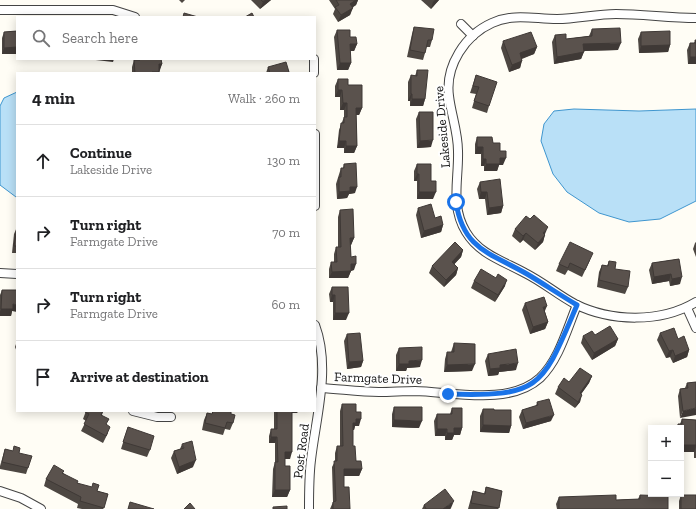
<!DOCTYPE html>
<meta charset="utf-8">
<style>
:root{--surface:#fff;--page:#f2f2f2;--text:#202124;--muted:#757577;--line:#e0e0e0}
body{margin:0;font-family:"Zilla Slab",serif;background:var(--page);color:var(--text)}
.controls{position:absolute;right:12px;bottom:12px;display:grid;overflow:hidden;border-radius:0px;box-shadow:0 2px 10px #0003}
.controls button{width:36px;height:36px;display:grid;place-items:center;padding:0;border:0;border-bottom:1px solid var(--line);background:var(--surface);color:var(--text);font:20px sans-serif}
.stop{position:absolute;width:12px;height:12px;margin:-9px;border:3px solid #1a73e8;border-radius:50%;background:#fff}
.stop.end{background:#1a73e8;border-color:#fff;box-shadow:0 1px 4px #0008}
.list{margin:0;padding:0;list-style:none}
h2{display:flex;justify-content:space-between;align-items:center;height:52px;margin:0;padding:0 16px;font-size:17px}
h2 small{font-size:13px;font-weight:400;color:var(--muted)}
.list li{display:grid;grid-template-columns:26px 1fr auto;gap:12px;align-items:center;box-sizing:border-box;height:72px;padding:0 16px;border-top:1px solid var(--line)}
.list b{display:block;font-size:15px;white-space:nowrap}
.list p{margin:0;font-size:13px;white-space:nowrap;color:var(--muted)}
.list em{font-size:13px;font-style:normal;color:var(--muted)}
.icon{flex:none;width:22px;height:22px;fill:none;stroke:currentColor;stroke-width:2;stroke-linecap:round;stroke-linejoin:round}
.map{position:relative;flex:none;width:696px;height:509px;overflow:hidden}
.search{position:absolute;background:var(--surface);box-shadow:0 2px 10px #0003;left:16px;top:16px;width:300px;height:44px;display:flex;align-items:center;gap:10px;box-sizing:border-box;padding:0 14px;border-radius:0px;color:var(--muted);font-size:15px}
.panel{position:absolute;background:var(--surface);box-shadow:0 2px 10px #0003;left:16px;top:72px;width:300px;height:340px;border-radius:0px}
.map>svg:first-child{display:block}
.water{fill:#b9e0f7;stroke:#3f96cf}
.lines{fill:none;stroke-linecap:round;stroke-linejoin:round}
.street-casing{stroke:#444;stroke-width:10}
.street{stroke:#fff;stroke-width:8}
.wall{fill:#4d4742}
.shaded-wall{fill:#3f3936}
.building{fill:#5a524d;stroke:#3f3936}
.route{stroke:#1a73e8;stroke-width:5}
.labels{text-anchor:middle;dominant-baseline:central;stroke-width:4;stroke-linejoin:round;paint-order:stroke}
.street-label{font-size:13px;fill:#111;stroke:#fff}
</style>
<div class="map">
<svg width="696" height="509" viewBox="0 0 696 509">
<rect width="100%" height="100%" fill="#fffdf5"/>
<!-- water -->
<g class="water">
<polygon points="17,92 17,197 16,197 0,185 0,106 4,98"/>
<polygon points="574,109 639,111 696,109 696,201 660,219 629,222 599,213 567,192 553,174 541,141 544,124 554,111"/>
</g>
<g class="lines">
<!-- street casing -->
<g class="street-casing">
<g id="street">
<polyline points="0,10 113,10 135,17"/>
<path d="M696,18c-27,0 -53,-4 -80,-4 -20,0 -39,5 -59,5 -23,0 -43,-6 -65,4 -27,12 -47,43 -43,73 2,18 9,36 9,55 1,28 -8,55 8,81 13,22 37,29 59,41 18,9 33,22 50,31 36,18 86,19 121,-2"/>
<polyline points="461,24 473,36"/>
<polyline points="314,59 314,73"/>
<polyline points="315,134 315,206"/>
<polyline points="0,273 17,274"/>
<polyline points="687,308 696,328"/>
<path d="M321,388c19,1 39,4 58,4 12,0 24,-1 36,-1 38,1 94,15 125,-13 19,-18 27,-49 37,-73"/>
<polyline points="133,411 157,417 171,417"/>
<polyline points="0,491 21,498 41,509"/>
<path d="M309,509c0,-16 0,-33 2,-49 5,-44 20,-92 4,-135"/>
</g>
</g>
<!-- street -->
<use href="#street" class="street"/>
</g>
<!-- wall -->
<g class="wall">
<polygon points="179,0 185,0 182,3"/>
<polygon points="251,0 271,0 260,9"/>
<polygon points="329,0 358,0 356,5 352,8 350,15 338,22 333,14 335,9"/>
<polygon points="421,0 439,0 431,9"/>
<polygon points="414,27 432,40 430,47 426,47 425,53 423,60 407,57 412,34"/>
<polygon points="592,29 618,50 584,51 581,59 554,64 552,42 555,35 566,39 589,36"/>
<polygon points="17,30 17,54 2,54 2,38 4,32 16,31"/>
<polygon points="337,30 350,37 357,44 354,51 350,51 351,63 348,70 337,70 334,37"/>
<polygon points="641,32 670,45 668,52 639,53 638,39"/>
<polygon points="695,40 696,40 696,64 688,64 687,50 690,43 694,43"/>
<polygon points="503,41 537,47 534,54 522,59 520,68 509,72 501,48"/>
<polygon points="139,59 161,59 162,64 159,73 132,73 132,67 134,60 139,60"/>
<polygon points="268,67 288,73 266,73"/>
<polygon points="417,70 425,99 423,106 410,106 410,101 408,101 408,82 411,75 415,76"/>
<polygon points="476,75 489,106 487,113 472,108 476,94 470,93"/>
<polygon points="338,79 348,85 362,108 359,115 356,115 357,146 354,153 344,153 344,148 337,148 339,130 344,117 344,110 340,110 340,97 335,97 335,86"/>
<polygon points="419,112 431,147 417,148 416,119"/>
<polygon points="477,137 493,143 500,151 503,165 499,165 497,171 484,171 484,166 481,166 481,154 475,154 475,144"/>
<polygon points="344,164 355,193 349,194 347,198 337,199 336,184 341,168 343,168"/>
<polygon points="417,164 431,181 433,199 417,199 417,181 414,181 414,171"/>
<polygon points="480,182 503,206 501,213 487,215 485,199 479,199 477,189"/>
<polygon points="418,208 435,218 443,225 441,232 421,238 416,215"/>
<polygon points="340,210 354,238 351,245 350,245 351,257 354,270 351,271 348,278 329,278 329,269 331,262 334,262 334,254 336,247 338,247 338,217"/>
<polygon points="17,227 17,253 12,253 14,234"/>
<polygon points="515,229 545,234 543,242 535,250 523,240 520,243 512,236"/>
<polygon points="696,242 696,257 693,249 695,243"/>
<polygon points="463,250 461,257 454,264 458,268 456,275 444,287 429,273 432,266"/>
<polygon points="679,259 680,284 670,286 669,281 652,284 649,270 652,263"/>
<polygon points="590,260 582,277 568,270 565,275 556,271 559,264"/>
<polygon points="609,261 628,287 625,294 597,287 599,272 602,265 607,266"/>
<polygon points="496,278 505,286 495,302 471,288 474,281"/>
<polygon points="332,287 346,320 333,320 333,302 330,302 329,294"/>
<polygon points="2,290 12,311 11,316 0,316 0,295"/>
<polygon points="525,303 545,312 548,322 545,329 530,334 522,310"/>
<polygon points="660,333 678,339 689,350 687,357 673,363 670,357 666,358 657,340"/>
<polygon points="347,334 363,361 361,367 347,369 344,341"/>
<polygon points="595,335 618,339 615,346 592,360 581,343 583,336"/>
<polygon points="17,341 17,352 15,347"/>
<polygon points="454,343 472,371 444,372 445,359 447,352 451,352"/>
<polygon points="399,348 420,367 407,368 406,371 396,371 396,355"/>
<polygon points="488,354 516,370 499,372 498,375 488,376 485,361"/>
<polygon points="592,376 589,383 581,394 580,402 575,408 555,394 558,387 569,382"/>
<polygon points="696,382 680,418 678,396 680,389 685,388 687,383"/>
<polygon points="537,402 551,421 523,429 519,417 522,410 536,406"/>
<polygon points="342,404 356,412 359,426 355,426 354,430 353,430 353,446 356,461 362,469 359,476 344,476 344,487 350,509 330,509 333,502 332,467 335,461 335,453 337,446 340,446 340,411"/>
<polygon points="394,407 419,428 392,427 392,414"/>
<polygon points="452,408 462,428 460,435 454,435 452,440 445,440 445,436 435,436 434,421 437,414 450,414"/>
<polygon points="483,409 494,410 511,426 509,433 480,432 480,416"/>
<polygon points="86,411 103,411 102,415 107,425 108,433 103,443 81,431 86,421 83,419"/>
<polygon points="212,411 231,411 231,414 233,423 230,430 225,429 223,435 202,430 204,420 207,413 212,414"/>
<polygon points="274,411 298,411 297,413 292,413 290,459 285,459 285,466 290,490 287,497 272,497 273,469 275,462 275,443 269,443 269,436 271,429 274,429"/>
<polygon points="682,419 696,420 696,458 694,458 694,452 681,452 681,428 677,428 678,424 680,424"/>
<polygon points="128,427 150,450 147,457 121,449"/>
<polygon points="182,444 193,467 177,474 171,458 174,451 180,449"/>
<polygon points="5,449 19,453 28,468 26,474 0,469 0,466"/>
<polygon points="64,471 63,473 77,483 97,491 108,494 103,509 82,509 77,508 78,504 44,486 46,479"/>
<polygon points="486,487 502,491 498,509 468,509 471,498 473,491 484,494"/>
<polygon points="640,495 668,509 557,509 556,504 559,497 616,500 638,499"/>
<polygon points="681,495 696,509 679,509 679,501"/>
<polygon points="424,505 451,508 450,509 422,509"/>
</g>
<!-- shaded-wall -->
<g class="shaded-wall">
<polygon points="266,0 271,0 260,9 263,2"/>
<polygon points="356,0 358,0 356,5 347,10 350,4"/>
<polygon points="435,0 439,0 431,9 433,2"/>
<polygon points="353,8 350,15 338,22 341,15"/>
<polygon points="621,43 618,50 580,51 583,44"/>
<polygon points="350,44 357,44 354,51 348,51"/>
<polygon points="670,45 668,52 639,53 641,46"/>
<polygon points="17,47 17,54 2,54 4,48"/>
<polygon points="537,47 534,54 517,60 520,53"/>
<polygon points="584,52 581,59 554,64 557,57"/>
<polygon points="690,57 696,57 696,64 688,64"/>
<polygon points="87,59 114,59 113,62"/>
<polygon points="522,61 520,68 509,72 512,65"/>
<polygon points="340,63 351,63 348,70 337,70"/>
<polygon points="159,64 162,64 159,71"/>
<polygon points="338,90 342,90 340,97 335,97"/>
<polygon points="411,94 412,94 410,101 408,101"/>
<polygon points="412,99 425,99 423,106 410,106"/>
<polygon points="343,103 347,103 344,110 340,110"/>
<polygon points="356,108 362,108 359,115 353,115"/>
<polygon points="433,140 431,147 417,148 420,141"/>
<polygon points="339,141 346,141 344,148 337,148"/>
<polygon points="346,146 357,146 354,153 344,153"/>
<polygon points="477,147 483,147 481,154 475,154"/>
<polygon points="500,158 506,158 503,165 499,165 497,171 484,171 486,164"/>
<polygon points="483,159 486,159 484,166 481,166"/>
<polygon points="417,174 419,174 417,181 414,181"/>
<polygon points="350,187 357,187 355,193 349,194 347,198 337,199 339,192"/>
<polygon points="419,192 436,192 433,199 417,199"/>
<polygon points="481,192 487,192 485,199 479,199"/>
<polygon points="503,206 501,213 487,215 489,208"/>
<polygon points="443,225 441,232 421,238 424,231"/>
<polygon points="548,227 545,234 540,240 543,233"/>
<polygon points="526,233 523,240 520,243 523,236"/>
<polygon points="545,235 543,242 535,250 538,243"/>
<polygon points="350,238 354,238 351,245 348,245"/>
<polygon points="463,250 461,257 450,269 452,262"/>
<polygon points="351,264 356,264 354,270 348,271"/>
<polygon points="458,268 456,275 444,287 446,280"/>
<polygon points="351,271 348,278 329,278 332,272"/>
<polygon points="671,274 669,281 652,284 654,277"/>
<polygon points="682,277 680,284 670,286 672,279"/>
<polygon points="507,280 505,286 495,302 498,295"/>
<polygon points="332,295 335,295 333,302 330,302"/>
<polygon points="13,304 17,305 17,312 12,311 11,316 0,316 0,312 1,309"/>
<polygon points="547,306 544,313 543,307"/>
<polygon points="335,313 349,313 346,320 333,320"/>
<polygon points="548,322 545,329 530,334 533,327"/>
<polygon points="618,339 615,346 592,360 594,353"/>
<polygon points="673,350 670,357 666,358 669,351"/>
<polygon points="689,350 687,357 673,363 675,356"/>
<polygon points="422,360 420,367 407,368 406,371 396,371 399,364 409,361"/>
<polygon points="363,361 361,367 347,369 349,362"/>
<polygon points="518,363 516,370 499,372 498,375 488,376 490,369 500,365"/>
<polygon points="475,364 472,371 444,372 447,365"/>
<polygon points="592,376 589,383 577,400 580,393"/>
<polygon points="582,395 580,402 575,408 578,402"/>
<polygon points="696,408 696,415 680,418 683,411"/>
<polygon points="290,411 298,411 297,413 289,413"/>
<polygon points="554,415 551,421 523,429 526,423"/>
<polygon points="356,419 361,419 359,426 355,426 354,430 350,430 353,423"/>
<polygon points="394,420 422,421 419,428 392,427"/>
<polygon points="483,425 511,426 509,433 480,432"/>
<polygon points="454,428 462,428 460,435 454,435 452,440 445,440 447,433"/>
<polygon points="437,429 447,429 445,436 435,436"/>
<polygon points="271,437 277,437 275,443 269,443"/>
<polygon points="682,445 696,445 696,447 694,452 681,452 681,448"/>
<polygon points="285,452 292,452 290,459 283,459"/>
<polygon points="196,460 193,467 177,474 179,467"/>
<polygon points="344,469 362,469 359,476 341,476"/>
<polygon points="275,490 290,490 287,497 272,497"/>
<polygon points="454,501 451,508 450,509 443,509"/>
</g>
<!-- building -->
<g class="building">
<polygon points="261,0 266,0 263,2"/>
<polygon points="336,0 356,0 350,4 353,8 341,15 335,7 339,5"/>
<polygon points="184,13 198,17 183,17"/>
<polygon points="252,13 254,17 245,17"/>
<polygon points="414,27 434,29 432,40 428,40 425,53 410,50"/>
<polygon points="620,28 621,43 583,44 584,52 557,57 555,35 566,34 566,39 592,36 592,29"/>
<polygon points="337,30 350,30 350,37 356,37 357,44 350,44 351,63 340,63"/>
<polygon points="17,31 17,47 4,48 4,32"/>
<polygon points="670,31 670,45 641,46 641,32"/>
<polygon points="531,32 537,47 520,53 522,61 512,65 503,41"/>
<polygon points="695,40 696,40 696,57 690,57 690,43 696,43"/>
<polygon points="140,59 161,59 162,64 159,64 159,72 152,72 152,73 135,73 134,60 140,60"/>
<polygon points="286,62 289,72 286,73 270,73 268,67"/>
<polygon points="417,70 428,70 425,99 412,99 412,94 411,94 411,75 417,76"/>
<polygon points="476,75 497,82 489,106 474,101 479,87 473,86"/>
<polygon points="338,79 348,79 348,85 362,85 362,108 356,108 357,146 346,146 346,141 339,141 341,123 344,123 344,117 347,117 347,103 343,103 342,90 338,90"/>
<polygon points="419,112 433,112 433,140 420,141"/>
<polygon points="477,137 492,137 493,143 500,143 500,151 506,151 506,158 500,158 500,164 486,164 486,159 483,159 483,147 477,147"/>
<polygon points="356,163 357,187 350,187 350,191 339,192 339,177 341,177 341,168 344,168 344,164"/>
<polygon points="417,164 431,164 431,181 436,181 436,192 419,192 419,174 417,174"/>
<polygon points="500,179 503,206 489,208 487,192 481,192 480,182"/>
<polygon points="431,204 435,218 441,216 443,225 424,231 418,208"/>
<polygon points="353,209 354,238 350,238 351,257 356,256 356,264 351,264 351,271 332,272 331,262 337,262 336,247 341,247 340,210"/>
<polygon points="534,215 548,227 543,233 545,235 538,243 526,233 523,236 515,229 526,216 530,219"/>
<polygon points="17,227 17,246 14,246"/>
<polygon points="455,242 463,250 452,262 458,268 446,280 432,266"/>
<polygon points="570,242 593,253 585,270 570,263 568,268 559,264"/>
<polygon points="679,259 682,277 672,279 671,274 654,277 652,263"/>
<polygon points="609,261 616,262 615,269 630,271 628,287 599,280 602,265 608,266"/>
<polygon points="481,269 496,278 498,274 507,280 498,295 474,281"/>
<polygon points="332,287 348,287 349,313 335,313 335,295 332,295"/>
<polygon points="2,290 17,290 17,305 13,304 13,309 1,309"/>
<polygon points="544,297 547,306 543,307 548,322 533,327 525,303"/>
<polygon points="610,326 618,339 594,353 583,336 592,331 595,335"/>
<polygon points="674,328 678,339 684,336 689,350 675,356 673,350 669,351 660,333"/>
<polygon points="360,333 363,361 349,362 347,334"/>
<polygon points="454,343 475,344 475,364 447,365 447,352 454,352"/>
<polygon points="422,347 422,360 409,361 409,364 399,364 399,348"/>
<polygon points="516,349 518,363 500,365 500,368 490,369 488,354"/>
<polygon points="580,368 592,376 580,393 582,395 578,402 558,387 564,378 569,382"/>
<polygon points="696,382 696,408 683,411 680,389 688,388 687,383"/>
<polygon points="549,399 554,415 526,423 522,410 538,405 537,402"/>
<polygon points="342,404 356,404 356,412 361,412 361,419 356,419 356,423 353,423 353,446 355,446 356,461 361,461 362,469 344,469 344,487 349,487 350,509 333,509 333,502 336,501 334,461 337,461 337,446 343,446"/>
<polygon points="394,407 422,407 422,421 394,420"/>
<polygon points="452,408 462,408 462,428 454,428 454,433 447,433 447,429 437,429 437,414 452,414"/>
<polygon points="483,409 494,409 494,410 511,410 511,426 483,425"/>
<polygon points="86,411 103,411 101,415 109,419 106,424 110,427 106,436 84,424 89,414 85,412"/>
<polygon points="213,411 231,411 231,414 235,415 233,423 227,422 225,428 205,423 207,413 212,414"/>
<polygon points="277,411 292,411 292,452 285,452 285,466 290,466 290,490 275,490 275,462 278,462 277,437 271,437 271,429 277,429"/>
<polygon points="682,419 696,420 696,445 682,445 682,432 681,432 681,428 678,428 678,424 682,424"/>
<polygon points="128,427 154,436 150,450 123,442"/>
<polygon points="192,441 196,460 179,467 174,451 184,448 182,444"/>
<polygon points="14,446 20,448 19,453 32,456 28,468 2,462 5,449 13,451"/>
<polygon points="54,465 64,471 62,473 78,481 77,483 92,487 93,483 99,485 97,491 108,494 104,508 80,501 81,497 46,479"/>
<polygon points="486,487 502,491 499,508 471,503 473,491 485,494"/>
<polygon points="445,489 454,501 443,509 426,509 424,505"/>
<polygon points="616,495 616,500 640,499 640,495 668,496 668,509 559,509 559,497"/>
<rect x="681" y="495" width="15" height="14"/>
<polygon points="130,502 154,509 128,509"/>
<polygon points="190,503 195,509 184,509"/>
<polygon points="287,506 287,509 273,509 273,507"/>
</g>
<g class="lines">
<!-- route -->
<path class="route" d="M448,394c94,3 94,-7 129,-89 -17,-10 -33,-21 -50,-31 -36,-21 -64,-24 -71,-72"/>
</g>
<g class="labels">
<!-- street labels -->
<g class="street-label">
<text transform="translate(442 127) rotate(-95)">Lakeside Drive</text>
<text transform="translate(378 378) rotate(2)">Farmgate Drive</text>
<text transform="translate(301 451) rotate(-83)">Post Road</text>
</g>
</g>
</svg>
<div class="controls">
<button>+</button>
<button>−</button>
</div>
<div class="stop" style="left:456px;top:202px"></div>
<div class="stop end" style="left:448px;top:394px"></div>
<div class="search"><svg class="icon" aria-label="search" viewBox="0 0 24 24"><circle cx="10" cy="10" r="6"/><path d="M15 15l6 6"/></svg>Search here</div>
<section class="panel">
<h2>4 min<small>Walk · 260 m</small></h2>
<ul class="list">
<li><svg class="icon" aria-label="ahead" viewBox="0 0 24 24"><path d="M12 20V5M6 11l6-6 6 6"/></svg><div><b>Continue</b><p>Lakeside Drive</p></div><em>130 m</em></li>
<li><svg class="icon" aria-label="right" viewBox="0 0 24 24"><path d="M7 20v-9h11M14 6l5 5-5 5"/></svg><div><b>Turn right</b><p>Farmgate Drive</p></div><em>70 m</em></li>
<li><svg class="icon" aria-label="right" viewBox="0 0 24 24"><path d="M7 20v-9h11M14 6l5 5-5 5"/></svg><div><b>Turn right</b><p>Farmgate Drive</p></div><em>60 m</em></li>
<li><svg class="icon" aria-label="arrive" viewBox="0 0 24 24"><path d="M6 21V4h12l-3 4 3 4H6"/></svg><div><b>Arrive at destination</b></div></li>
</ul>
</section>
</div>
